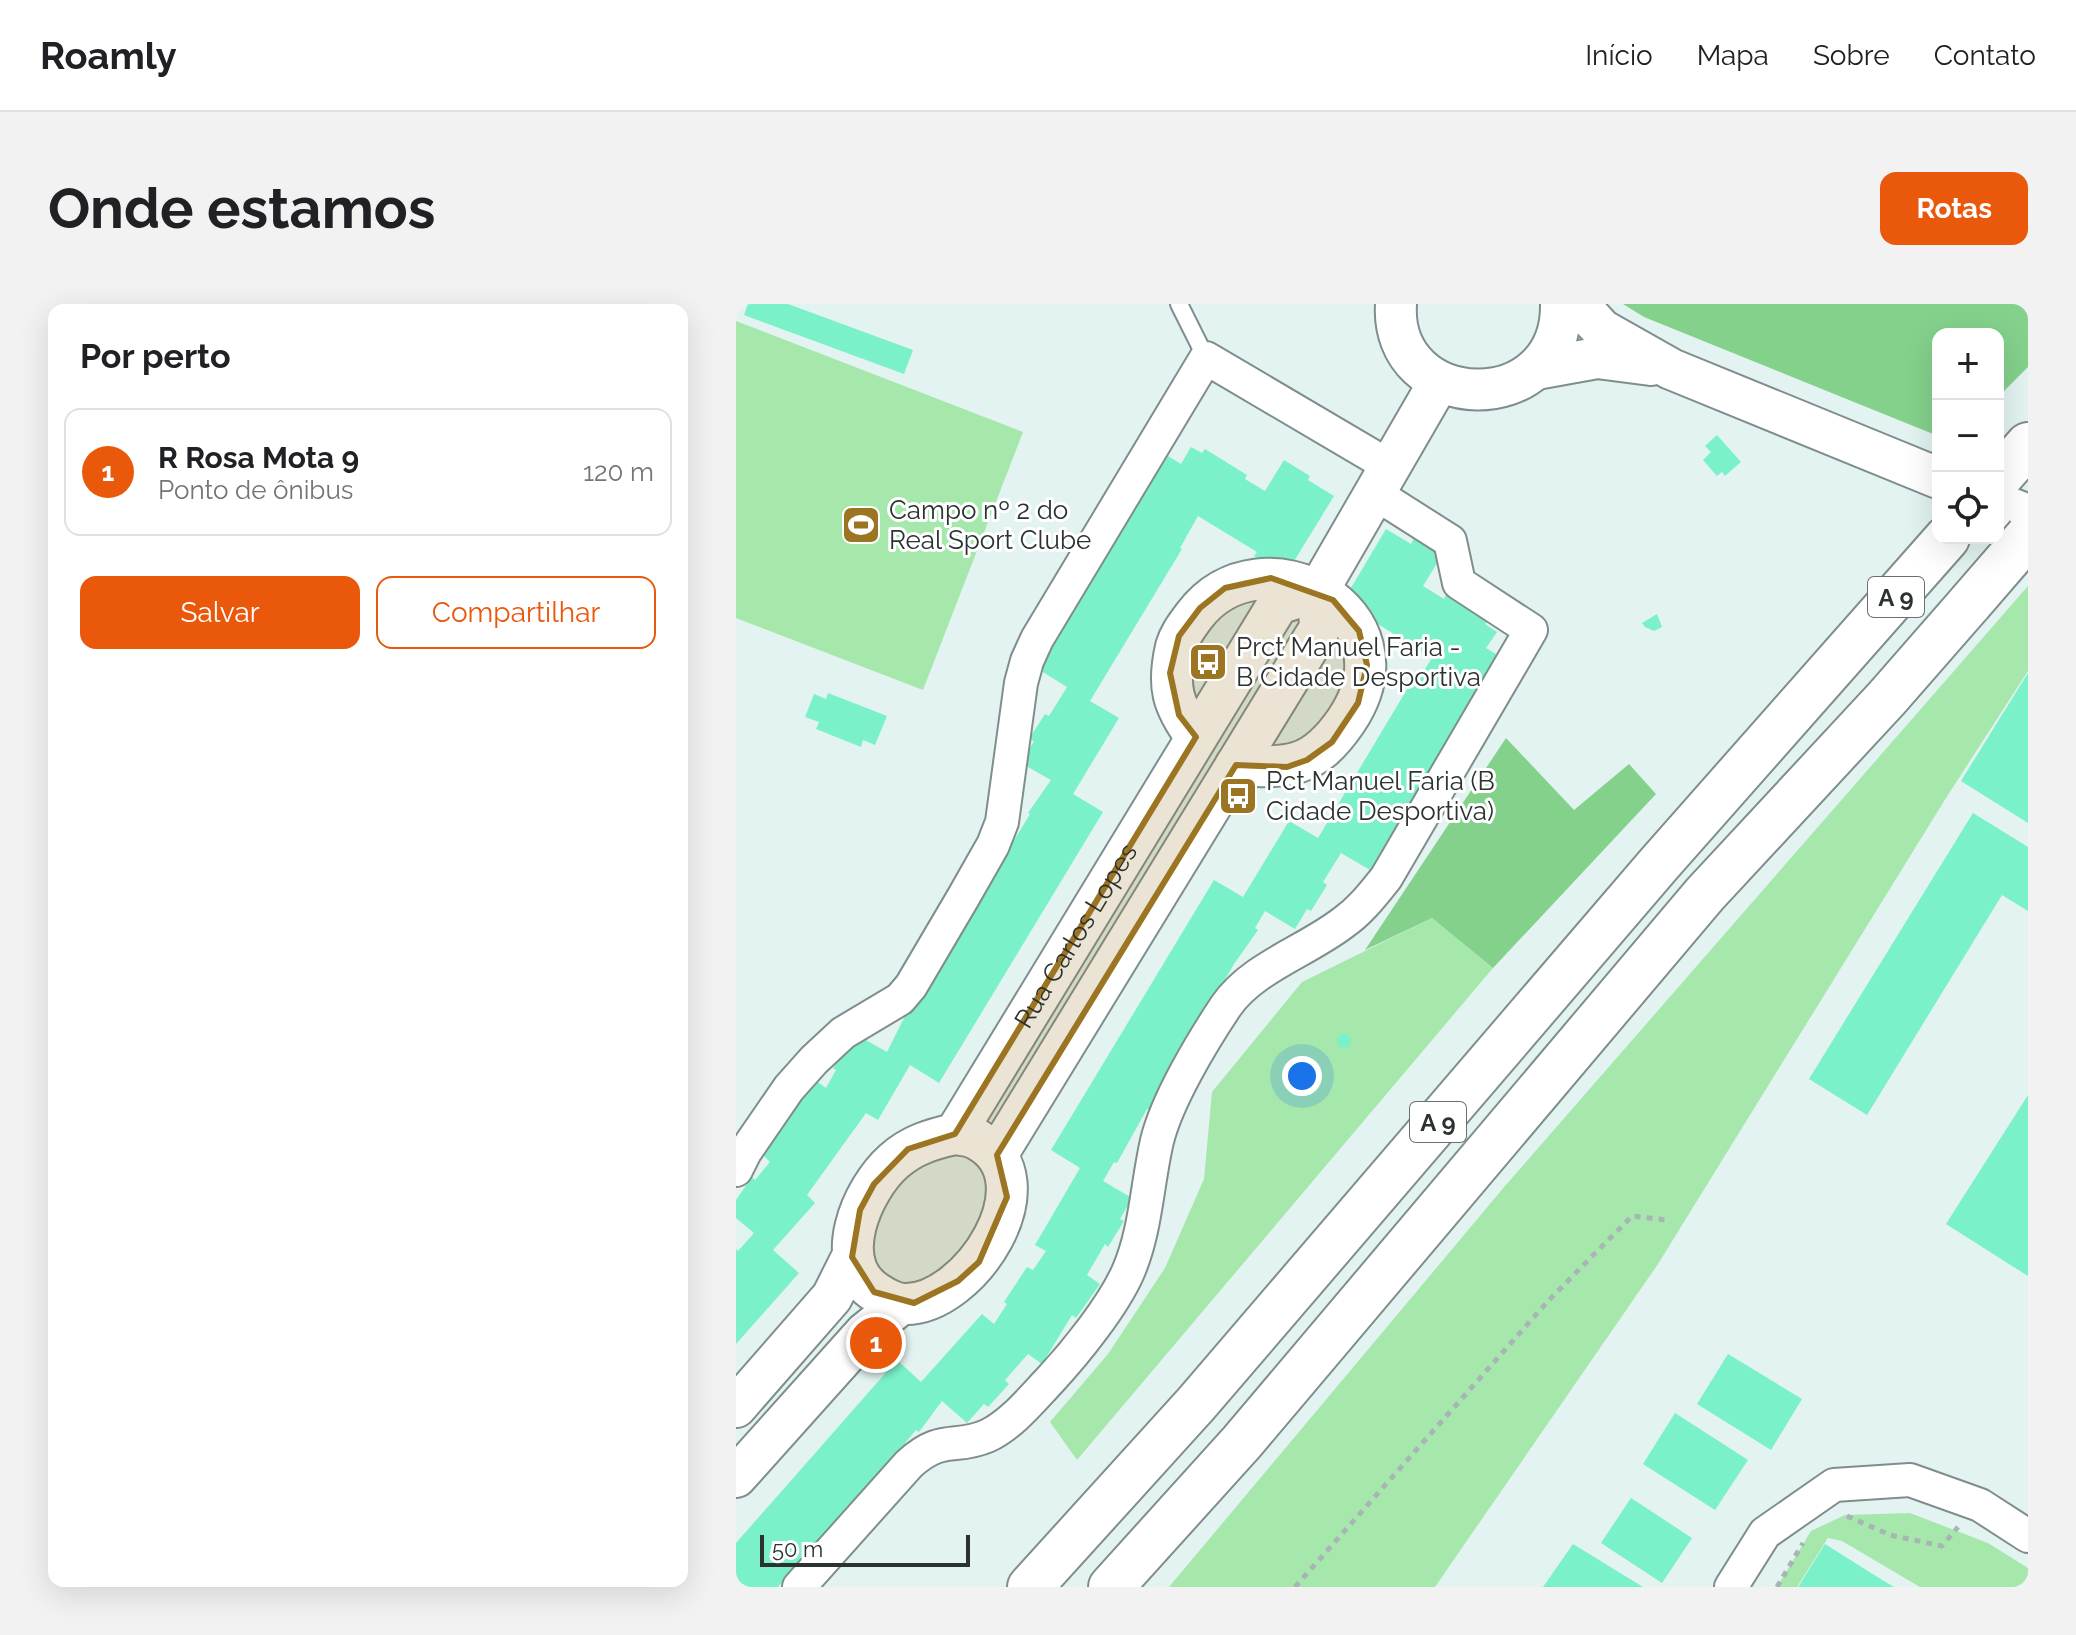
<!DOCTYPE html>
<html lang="pt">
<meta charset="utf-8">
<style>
:root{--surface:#fff;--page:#f2f2f2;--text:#202124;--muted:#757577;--line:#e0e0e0;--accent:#ea580c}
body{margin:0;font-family:Raleway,sans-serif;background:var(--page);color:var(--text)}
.controls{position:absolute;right:24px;top:24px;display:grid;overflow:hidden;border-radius:16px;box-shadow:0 8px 32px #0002}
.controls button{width:72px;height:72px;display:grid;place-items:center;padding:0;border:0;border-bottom:2px solid var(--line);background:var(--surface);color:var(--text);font:40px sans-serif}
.scale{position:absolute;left:24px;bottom:20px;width:210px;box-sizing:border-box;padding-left:8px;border:4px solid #2c3231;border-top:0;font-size:22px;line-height:28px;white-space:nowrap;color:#2c3231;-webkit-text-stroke:6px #fff;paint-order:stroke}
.you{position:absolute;left:566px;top:772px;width:28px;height:28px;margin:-20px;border:6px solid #fff;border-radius:50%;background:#1a73e8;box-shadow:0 0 0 12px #1a73e833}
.badge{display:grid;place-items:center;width:52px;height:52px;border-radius:50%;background:var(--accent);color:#fff;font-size:26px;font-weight:700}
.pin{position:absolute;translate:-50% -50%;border:4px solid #fff;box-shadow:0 2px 8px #0006}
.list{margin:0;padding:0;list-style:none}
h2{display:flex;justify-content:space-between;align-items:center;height:104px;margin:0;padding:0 32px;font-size:34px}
h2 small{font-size:26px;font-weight:400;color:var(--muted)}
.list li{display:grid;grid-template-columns:52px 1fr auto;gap:24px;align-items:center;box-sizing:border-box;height:128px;margin:0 16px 16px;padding:0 16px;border:2px solid var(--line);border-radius:16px}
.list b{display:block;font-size:30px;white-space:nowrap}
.list p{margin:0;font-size:26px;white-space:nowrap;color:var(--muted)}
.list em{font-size:26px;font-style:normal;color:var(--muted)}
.actions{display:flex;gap:16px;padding:24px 32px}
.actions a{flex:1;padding:18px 0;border:2px solid var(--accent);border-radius:16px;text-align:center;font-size:28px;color:var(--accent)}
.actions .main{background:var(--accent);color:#fff}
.icon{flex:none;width:44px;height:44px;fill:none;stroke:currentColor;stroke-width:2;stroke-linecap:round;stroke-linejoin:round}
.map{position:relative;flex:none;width:1292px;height:1283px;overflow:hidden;border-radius:16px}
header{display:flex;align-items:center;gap:48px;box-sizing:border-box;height:112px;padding:0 40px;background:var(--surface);border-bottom:2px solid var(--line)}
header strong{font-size:38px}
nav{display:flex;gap:44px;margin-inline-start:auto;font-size:28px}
.intro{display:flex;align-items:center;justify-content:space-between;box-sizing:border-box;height:192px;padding:0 48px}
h1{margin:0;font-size:56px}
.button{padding:20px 36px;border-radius:16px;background:var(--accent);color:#fff;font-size:28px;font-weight:700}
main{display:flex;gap:48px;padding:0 48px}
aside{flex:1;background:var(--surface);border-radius:16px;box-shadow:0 8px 32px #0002}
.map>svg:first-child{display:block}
.green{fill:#a6e8ac}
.forest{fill:#84d18c}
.building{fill:#7af1c8}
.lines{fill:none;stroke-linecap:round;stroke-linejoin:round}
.service-casing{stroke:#7f8e8d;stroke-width:20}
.minor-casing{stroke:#7f8e8d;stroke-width:36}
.tertiary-casing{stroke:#7f8e8d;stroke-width:44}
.motorway-casing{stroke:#7f8e8d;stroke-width:48}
.path{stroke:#a8b5b4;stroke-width:5;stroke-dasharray:6 6;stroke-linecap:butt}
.service{stroke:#fff;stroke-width:16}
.minor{stroke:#fff;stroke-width:32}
.tertiary{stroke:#fff;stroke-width:40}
.motorway{stroke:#fff;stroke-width:44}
.motorway-bridge-casing{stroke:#7f8e8d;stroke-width:48;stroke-linecap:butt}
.motorway-bridge{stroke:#fff;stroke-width:44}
.marked{fill:#9c7522;fill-opacity:0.2;stroke:#9c7522;stroke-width:6;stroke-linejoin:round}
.labels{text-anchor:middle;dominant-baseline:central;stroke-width:6;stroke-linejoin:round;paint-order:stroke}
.shield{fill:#fff;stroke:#6b706f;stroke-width:2}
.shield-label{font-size:24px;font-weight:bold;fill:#2c3231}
.poi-label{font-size:26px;fill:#2c3231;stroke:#fff;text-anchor:start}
.street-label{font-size:26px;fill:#2c3231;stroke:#fff}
</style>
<header>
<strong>Roamly</strong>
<nav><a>Início</a><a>Mapa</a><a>Sobre</a><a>Contato</a></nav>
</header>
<div class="intro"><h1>Onde estamos</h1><a class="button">Rotas</a></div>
<main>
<aside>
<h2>Por perto<small></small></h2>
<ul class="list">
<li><span class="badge">1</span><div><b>R Rosa Mota 9</b><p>Ponto de ônibus</p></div><em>120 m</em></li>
</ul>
<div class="actions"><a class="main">Salvar</a><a>Compartilhar</a></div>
</aside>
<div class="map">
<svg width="1292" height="1283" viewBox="0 0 1292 1283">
<rect width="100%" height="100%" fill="#e2f3f1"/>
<!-- green -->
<g class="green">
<polygon points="0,17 287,128 187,386 0,314"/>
<polygon points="1292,282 1292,367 1210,494 922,960 699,1283 433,1283 769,882"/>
<polygon points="696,614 757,664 341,1156 314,1118 372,1050 429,964 468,875 476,788 566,678"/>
<polygon points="1174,1209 1252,1239 1292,1264 1292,1283 1184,1283 1106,1237 1092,1234 1061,1283 1041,1283 1075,1227 1109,1211"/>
</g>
<!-- forest -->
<g class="forest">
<polygon points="887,0 1292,0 1292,63 1262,93 1262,30 1202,30 1202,132 908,13"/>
<polygon points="770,434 838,506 893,460 920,490 757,664 696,614 629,646"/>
</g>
<!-- building -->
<g class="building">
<polygon points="12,0 52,0 177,46 168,70 8,11"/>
<polygon points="981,131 1005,158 989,172 986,168 981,172 967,156 975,148 969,142"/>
<polygon points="455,143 466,149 469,145 511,171 509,175 529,187 548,156 574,172 572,176 598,192 552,267 532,254 530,258 518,252 521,248 462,212 444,244 446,245 354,397 383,414 337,490 367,508 203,779 174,761 142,816 130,809 71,891 79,899 37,946 63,969 0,1040 0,945 2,947 18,929 0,914 0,896 16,873 19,876 34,858 24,848 58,792 64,796 79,776 90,784 100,766 97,764 121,731 151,748 170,710 172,712 294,510 292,509 315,476 285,459 298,437 293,435 309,410 313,412 331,383 302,365 315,344 311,341 325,318 329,321 361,268 357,266 372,242 376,244 413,183 409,180 420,163 423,165 432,152 445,160"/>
<polygon points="650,225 675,240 678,234 706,251 687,282 708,295 710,291 752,317 749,320 761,328 750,344 763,352 697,471 693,468 663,519 668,521 652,548 647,544 634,566 605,549 587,578 591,581 575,607 571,605 559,625 529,607 519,624 522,626 498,660 487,679 489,681 422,787 424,789 413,806 411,805 381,859 378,858 367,877 396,894 384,915 388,917 372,943 369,940 351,971 364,980 340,1014 336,1011 306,1060 292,1050 269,1076 273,1080 252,1103 248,1100 231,1119 206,1097 183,1128 180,1126 133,1182 132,1180 108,1206 111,1209 98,1223 96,1220 42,1283 0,1283 0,1239 161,1056 185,1078 246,1010 258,1020 271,1000 268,998 291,963 297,966 310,947 299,941 344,864 315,846 478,576 507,593 553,517 582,534 673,382 677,384 696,354 637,317 634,321 606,299"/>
<polygon points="921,310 926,323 918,327 909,323 906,319"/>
<polygon points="1292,369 1292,519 1225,477"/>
<polygon points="92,389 151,412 139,441 127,436 125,443 80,425 83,418 69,413 78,390 90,395"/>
<polygon points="1237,509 1292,543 1292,607 1266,591 1131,811 1073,775"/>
<circle cx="608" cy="737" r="7"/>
<polygon points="1292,791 1292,972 1210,920"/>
<polygon points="992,1050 1066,1095 1035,1146 961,1100"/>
<polygon points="939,1109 1012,1156 979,1206 907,1160"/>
<polygon points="895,1194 956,1234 926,1279 865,1239"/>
<polygon points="837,1240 907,1283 807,1283"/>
<polygon points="1089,1240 1143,1274 1158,1283 1062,1283"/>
</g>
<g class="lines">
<!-- service casing -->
<g class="service-casing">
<polyline id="service" points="443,0 470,54"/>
</g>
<!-- minor casing -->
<g class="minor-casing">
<g id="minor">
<polyline points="0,866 9,848 53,784 78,756 107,729 164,695 175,682 228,592 257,541 266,518 285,379 291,357 301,335 470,54 655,163"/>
<path d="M63,1283l110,-123c33,-30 45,-14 78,-28 24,-11 45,-37 63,-56 26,-28 63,-74 78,-108 18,-41 19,-88 29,-131 10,-41 45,-99 69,-135 27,-39 81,-55 118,-84 17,-12 29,-28 42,-44l145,-248 -72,-47 -9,-42 -74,-47"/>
<polyline points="995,1283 1029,1229 1098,1181 1174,1176 1244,1201 1292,1232"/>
</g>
</g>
<!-- tertiary casing -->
<g class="tertiary-casing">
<g id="tertiary">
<path d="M660,0c-7,111 167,117 165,0"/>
<polyline points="842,0 866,26 935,65 1202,174"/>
<polyline points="800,65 861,54 915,61"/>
<polyline points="1262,199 1292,211"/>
<path d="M460,433c-24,-32 -29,-51 -20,-90 4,-13 10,-20 18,-31 67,-89 226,-4 152,105 -33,48 -57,47 -110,44"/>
<path id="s1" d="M219,830l323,-530 40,-13"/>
<path d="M219,830c7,1 17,2 23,6 73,40 -8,165 -73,164 -9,0 -21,-6 -28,-11 -48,-29 -15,-104 17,-132 18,-16 38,-22 61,-27z"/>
<polyline points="261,851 584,324 582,287 703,78"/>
<polyline points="0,1103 96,993 116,953"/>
<polyline points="0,1173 129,1029 165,1000"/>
</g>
</g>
<!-- motorway casing -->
<g class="motorway-casing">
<g id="motorway">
<polyline points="1262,175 1292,141"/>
<polyline points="294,1283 460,1100 923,560 1211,234"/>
<polyline points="375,1283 506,1138 969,590 1151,394 1234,299"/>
</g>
</g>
<!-- path -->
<g class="path">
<polyline points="1111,1212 1154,1231 1206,1242 1222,1223"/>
<polyline points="559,1283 813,996 896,912 931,916"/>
<polyline points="1041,1283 1067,1239"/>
</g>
<!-- service -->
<use href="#service" class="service"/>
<!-- minor -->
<use href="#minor" class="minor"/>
<!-- tertiary -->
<use href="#tertiary" class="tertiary"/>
<!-- motorway -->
<use href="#motorway" class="motorway"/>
<!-- motorway-bridge casing -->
<g class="motorway-bridge-casing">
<polyline id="motorway-bridge" points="1234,299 1292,232"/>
</g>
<!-- motorway-bridge -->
<use href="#motorway-bridge" class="motorway-bridge"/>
</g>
<!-- marked area -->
<path class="marked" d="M535,274l62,22 26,31 8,34 -9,38 -26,39 -25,18 -20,7 -51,-2 -239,390 10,42 -28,65 -21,19 -44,22 -40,-11 -22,-35 8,-47 14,-26 34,-35 47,-15 241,-397 -17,-22 -9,-42 9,-37 21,-28 25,-20z"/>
<!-- icons -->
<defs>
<g id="stadium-square" transform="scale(2)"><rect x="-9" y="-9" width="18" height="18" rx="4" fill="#9c7522" stroke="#fff"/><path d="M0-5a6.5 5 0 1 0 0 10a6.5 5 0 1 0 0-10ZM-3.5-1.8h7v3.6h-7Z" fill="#fff"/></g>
<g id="bus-square" transform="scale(2)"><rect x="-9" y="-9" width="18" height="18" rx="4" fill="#9c7522" stroke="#fff"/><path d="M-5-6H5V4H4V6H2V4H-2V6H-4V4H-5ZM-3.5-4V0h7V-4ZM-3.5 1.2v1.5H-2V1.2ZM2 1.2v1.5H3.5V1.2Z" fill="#fff"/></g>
</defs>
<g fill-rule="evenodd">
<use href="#stadium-square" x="125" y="221"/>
<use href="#bus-square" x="472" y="358"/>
<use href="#bus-square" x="502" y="492"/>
</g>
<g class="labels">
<!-- shield labels -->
<g class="shield">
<rect x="1132" y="273" width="56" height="40" rx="6"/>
<rect x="674" y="798" width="56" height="40" rx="6"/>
</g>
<g class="shield-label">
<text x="1160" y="293">A 9</text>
<text x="702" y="818">A 9</text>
</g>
<!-- poi labels -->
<g class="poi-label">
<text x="153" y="206">Campo nº 2 do<tspan x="153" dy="30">Real Sport Clube</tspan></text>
<text x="500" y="343">Prct Manuel Faria -<tspan x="500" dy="30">B Cidade Desportiva</tspan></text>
<text x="530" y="477">Pct Manuel Faria (B<tspan x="530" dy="30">Cidade Desportiva)</tspan></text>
</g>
<!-- street labels -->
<g class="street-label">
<text stroke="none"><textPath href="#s1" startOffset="232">Rua Carlos Lopes</textPath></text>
</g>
</g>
</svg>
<div class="controls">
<button>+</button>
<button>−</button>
<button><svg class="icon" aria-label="locate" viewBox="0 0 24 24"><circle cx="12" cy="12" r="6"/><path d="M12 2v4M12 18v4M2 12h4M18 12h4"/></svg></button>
</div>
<div class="scale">50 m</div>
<div class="you"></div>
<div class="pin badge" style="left:140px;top:1039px">1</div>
</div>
</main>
